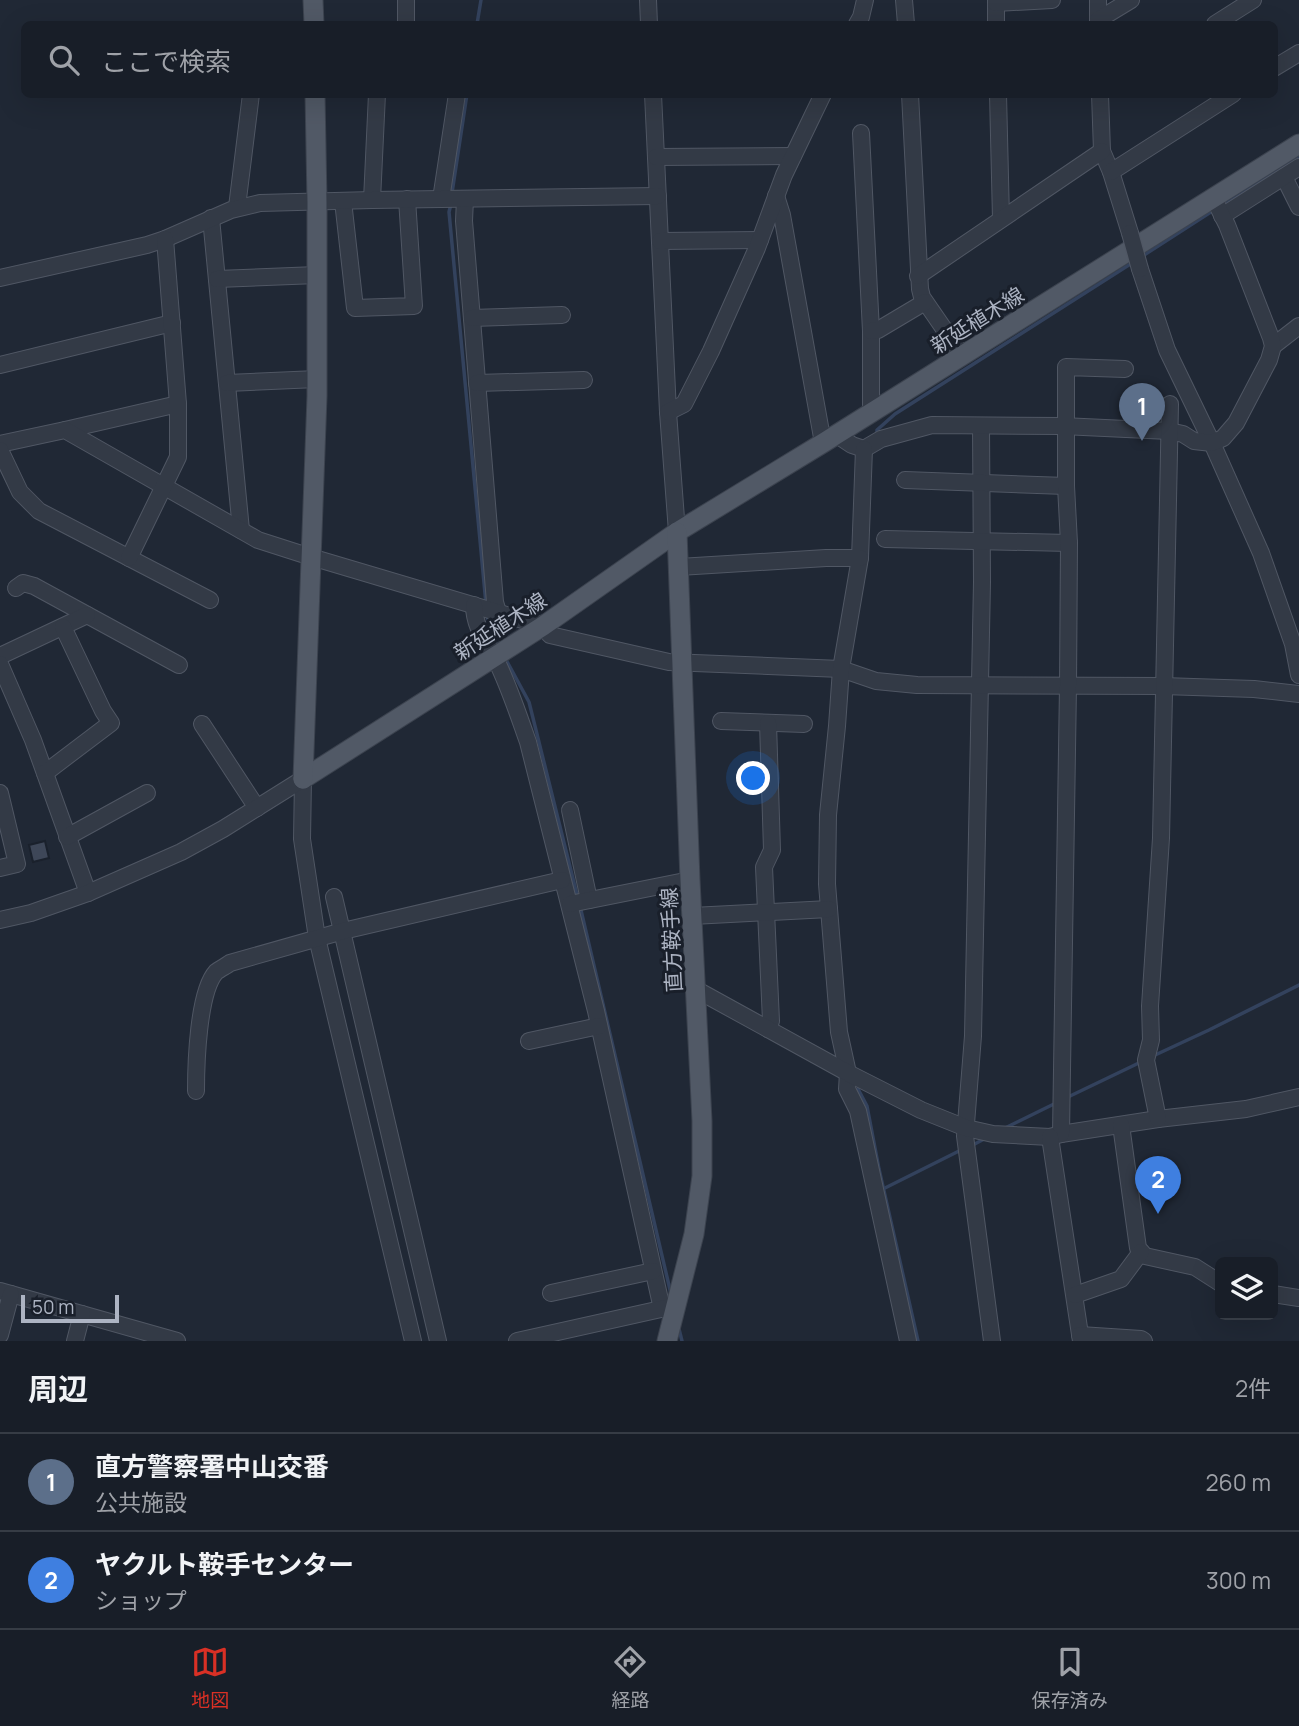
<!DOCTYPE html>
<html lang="ja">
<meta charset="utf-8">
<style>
:root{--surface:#181e28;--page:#212730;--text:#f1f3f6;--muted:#9fa2a8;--line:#363c45;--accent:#d93025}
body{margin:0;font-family:Manrope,"Noto Sans JP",sans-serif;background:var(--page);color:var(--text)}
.controls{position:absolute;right:21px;bottom:21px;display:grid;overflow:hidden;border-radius:10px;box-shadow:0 7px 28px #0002}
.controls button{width:63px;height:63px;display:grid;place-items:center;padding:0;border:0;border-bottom:2px solid var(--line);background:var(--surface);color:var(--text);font:35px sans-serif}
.scale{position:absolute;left:21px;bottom:18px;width:98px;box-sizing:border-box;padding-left:7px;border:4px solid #adb4c3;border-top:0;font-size:19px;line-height:24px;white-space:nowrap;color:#adb4c3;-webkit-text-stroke:5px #191f2a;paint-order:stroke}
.you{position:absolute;left:754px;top:779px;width:24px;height:24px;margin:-18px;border:5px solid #fff;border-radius:50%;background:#1a73e8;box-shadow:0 0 0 10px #1a73e833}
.badge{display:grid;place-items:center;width:46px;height:46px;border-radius:50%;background:var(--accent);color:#fff;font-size:23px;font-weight:700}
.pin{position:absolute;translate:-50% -58px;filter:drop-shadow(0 2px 4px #0008)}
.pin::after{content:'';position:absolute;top:37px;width:24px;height:21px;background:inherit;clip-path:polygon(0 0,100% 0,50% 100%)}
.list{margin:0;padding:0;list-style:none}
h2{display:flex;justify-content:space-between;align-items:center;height:91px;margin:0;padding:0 28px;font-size:30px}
h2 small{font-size:23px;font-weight:400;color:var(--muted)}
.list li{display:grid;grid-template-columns:46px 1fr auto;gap:21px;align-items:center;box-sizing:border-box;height:98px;padding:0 28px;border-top:2px solid var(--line)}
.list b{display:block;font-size:26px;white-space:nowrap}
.list p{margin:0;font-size:23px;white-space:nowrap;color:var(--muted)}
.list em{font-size:23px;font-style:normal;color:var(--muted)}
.icon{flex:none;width:38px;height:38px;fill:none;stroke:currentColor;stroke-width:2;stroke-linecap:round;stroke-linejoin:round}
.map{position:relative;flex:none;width:1299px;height:1341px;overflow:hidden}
.search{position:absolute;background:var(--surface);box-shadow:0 7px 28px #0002;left:21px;right:21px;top:21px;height:77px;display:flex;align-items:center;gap:18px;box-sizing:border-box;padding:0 24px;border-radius:10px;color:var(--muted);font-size:26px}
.sheet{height:287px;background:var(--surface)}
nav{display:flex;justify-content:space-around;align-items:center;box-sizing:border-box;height:98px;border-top:2px solid var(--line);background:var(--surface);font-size:19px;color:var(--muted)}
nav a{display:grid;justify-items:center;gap:4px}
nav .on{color:var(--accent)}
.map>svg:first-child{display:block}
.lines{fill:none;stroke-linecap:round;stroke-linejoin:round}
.stream{stroke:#33425d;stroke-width:3.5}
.building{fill:#3e4758;stroke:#1a212c;stroke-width:2}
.minor-casing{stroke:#505764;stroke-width:18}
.major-casing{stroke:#3c434f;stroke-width:21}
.minor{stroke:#333a46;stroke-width:16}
.major{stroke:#515966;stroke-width:19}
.minor-bridge-casing{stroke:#505764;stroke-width:18;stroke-linecap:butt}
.minor-bridge{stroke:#333a46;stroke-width:16}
.labels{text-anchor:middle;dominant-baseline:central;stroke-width:6;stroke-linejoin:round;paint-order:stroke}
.street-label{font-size:21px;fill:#adb4c3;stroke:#191f2a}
</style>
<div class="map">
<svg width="1299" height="1341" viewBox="0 0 1299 1341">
<rect width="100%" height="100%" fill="#202835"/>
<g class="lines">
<!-- stream -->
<g class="stream">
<polyline points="477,24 481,0"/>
<polyline points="452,193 467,94"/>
<polyline points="451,204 449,212 486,604"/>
<polyline points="1224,204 1299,157"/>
<polyline points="1141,257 1214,210"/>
<polyline points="877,435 877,430 895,414 1132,263"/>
<polyline points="487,615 491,635 498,647"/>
<polyline points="504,656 529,702 578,899"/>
<polyline points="580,906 671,1294"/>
<polyline points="1153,1056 1209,1030 1299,985"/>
<polyline points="858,1089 867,1106 879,1169 918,1341"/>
<polyline points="1068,1097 1143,1061"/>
<polyline points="1005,1128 1058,1102"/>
<polyline points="971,1146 986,1138"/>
<polyline points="883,1189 961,1150"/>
<polyline points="679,1329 682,1341"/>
</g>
</g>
<!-- building -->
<polygon class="building" points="45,841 49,858 33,862 29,845"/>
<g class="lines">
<!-- minor casing -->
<g class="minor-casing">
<g id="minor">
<polyline points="406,0 406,24"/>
<polyline points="648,0 649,24"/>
<polyline points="904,0 906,24"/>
<polyline points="996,0 996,24"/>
<polyline points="1098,0 1098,24"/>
<polyline points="996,3 1052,0"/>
<polyline points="1098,20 1131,0"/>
<polyline points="857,24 861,17 865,0"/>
<polyline points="1215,24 1253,0"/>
<polyline points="1274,68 1299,53"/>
<polyline points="653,94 668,412 677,532"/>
<polyline points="910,94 920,289 922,297 962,355"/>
<polyline points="998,94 1001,219"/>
<polyline points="1100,94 1102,151 1111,172 1130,233"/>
<polyline points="861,133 871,331 871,413"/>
<polyline points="656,157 793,156"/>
<polyline points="1111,172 1233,94"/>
<polyline points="1284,177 1299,207"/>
<polyline points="776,196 782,215 823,443"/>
<polyline points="441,199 457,94"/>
<polyline points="465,199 464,221 495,602 498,612"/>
<polyline points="372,200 377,94"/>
<polyline points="343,201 355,308 414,306 407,199"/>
<polyline points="237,207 251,94"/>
<polyline points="1222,216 1299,167"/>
<polyline points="211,218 241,530"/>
<polyline points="660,241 760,240"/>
<polyline points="1140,269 1167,350 1212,443 1261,553 1293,644 1299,675"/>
<polyline points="918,276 1102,151"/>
<polyline points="0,278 147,245 165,239 231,210 260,203 372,200 658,196"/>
<polyline points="217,279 317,275"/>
<polyline points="472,318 562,315"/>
<polyline points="871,331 878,330 925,302"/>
<polyline points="1273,346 1299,326"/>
<polyline points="0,365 172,323"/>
<polyline points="227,383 317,379"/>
<polyline points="477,383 584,380"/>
<polyline points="668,412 684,404 711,351 757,248 784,175 823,94"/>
<polyline points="981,426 982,582 973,1036 965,1136 992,1341"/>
<polyline points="65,430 178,404"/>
<polyline points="837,435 852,445 864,449 881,439 932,425 1062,426 1169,431 1183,434 1194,441 1212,443 1223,438 1236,423 1269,360 1273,346 1271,338 1227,225 1214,199"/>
<polyline points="0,444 65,430 258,540 311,557 543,626 550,635 669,662 841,669 876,681 917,685 1163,686 1254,689 1299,694"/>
<polyline points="864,449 860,558 841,669 837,726 828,815 827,884 839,1032 848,1073 847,1089 858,1111 908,1341"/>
<polyline points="0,450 20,492 39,511 210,600"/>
<polyline points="905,480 1066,486"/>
<polyline points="885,539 1069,543"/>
<polyline points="129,558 178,457 178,404 165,239"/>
<polyline points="679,567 826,558 860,558"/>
<polyline points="16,588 23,583 34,586 179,665"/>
<path d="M474,605c0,22 12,36 22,55 13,26 22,54 32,82l68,269 66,298"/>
<polyline points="0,656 87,615"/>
<polyline points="0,664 33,740 88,893"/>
<polyline points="721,721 804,724"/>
<polyline points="768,723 772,850 764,867 771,1021 768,1029"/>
<polyline points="202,724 257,808"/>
<polyline points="45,773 111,723 103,711 63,627"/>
<polyline points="303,779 302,839 317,938 413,1341"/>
<polyline points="0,793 17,864 0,868"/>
<polyline points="570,810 589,900"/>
<polyline points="67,837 147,793"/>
<polyline points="334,897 438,1341"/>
<polyline points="570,904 690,880"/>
<polyline points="692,916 829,909"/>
<polyline points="0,920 31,913 88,893 181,852 223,829 303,779"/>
<polyline points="697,990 848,1073 921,1110 966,1128 993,1134 1050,1137 1061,1134 1158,1119 1246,1109 1299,1097"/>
<polyline points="529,1041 599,1026"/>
<path d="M196,1091c0,-27 2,-99 20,-119 4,-3 10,-6 14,-9l113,-32 219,-51"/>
<polyline points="1158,1119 1146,1060 1151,1040 1150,1006 1161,838 1170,404"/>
<polyline points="1121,1125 1138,1248 1145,1256 1195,1267 1220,1283"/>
<polyline points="1061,1134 1068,686 1069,543 1066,486 1066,367 1125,369"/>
<polyline points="1050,1137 1081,1341"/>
<polyline points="0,1291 177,1341"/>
<polyline points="551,1293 653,1271"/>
<polyline points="1273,1294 1299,1298"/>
<polyline points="1075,1295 1121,1279 1141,1252"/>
<polyline points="0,1335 11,1294"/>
<polyline points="1080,1335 1141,1339 1144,1341"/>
<polyline points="75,1341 82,1314"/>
<polyline points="517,1341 670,1307"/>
</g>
</g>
<!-- major casing -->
<g class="major-casing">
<g id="major">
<polyline points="313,0 314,24"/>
<polyline points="303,779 543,626 677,532 823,443 1299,144"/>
<polyline points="303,779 317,396 317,202 315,94"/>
<polyline points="667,1341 694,1234 702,1176 702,1121 690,880 677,532"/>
</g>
</g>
<!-- minor -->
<use href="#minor" class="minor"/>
<!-- major -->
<use href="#major" class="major"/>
<!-- minor-bridge casing -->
<g class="minor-bridge-casing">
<polyline id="minor-bridge" points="1130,233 1140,269"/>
</g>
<!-- minor-bridge -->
<use href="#minor-bridge" class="minor-bridge"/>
</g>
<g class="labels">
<!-- street labels -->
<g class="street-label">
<text transform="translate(977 320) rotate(-32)">新延植木線</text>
<text transform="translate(500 626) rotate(-33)">新延植木線</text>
<text transform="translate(671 940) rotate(-93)">直方鞍手線</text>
</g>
</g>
</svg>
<div class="controls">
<button><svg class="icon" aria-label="layers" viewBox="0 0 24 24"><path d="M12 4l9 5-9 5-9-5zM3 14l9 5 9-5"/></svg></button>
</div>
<div class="scale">50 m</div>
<div class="you"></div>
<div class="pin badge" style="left:1142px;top:441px;background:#5c6f8a">1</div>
<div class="pin badge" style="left:1158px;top:1214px;background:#3f7fe0">2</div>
<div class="search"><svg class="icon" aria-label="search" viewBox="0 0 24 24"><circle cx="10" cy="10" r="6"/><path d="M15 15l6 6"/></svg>ここで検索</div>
</div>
<section class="sheet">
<h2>周辺<small>2件</small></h2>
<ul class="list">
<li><span class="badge" style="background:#5c6f8a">1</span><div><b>直方警察署中山交番</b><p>公共施設</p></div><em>260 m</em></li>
<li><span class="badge" style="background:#3f7fe0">2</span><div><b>ヤクルト鞍手センター</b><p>ショップ</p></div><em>300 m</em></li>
</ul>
</section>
<nav>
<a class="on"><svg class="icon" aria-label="map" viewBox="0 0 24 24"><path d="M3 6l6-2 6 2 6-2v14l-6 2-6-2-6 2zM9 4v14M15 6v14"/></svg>地図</a>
<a><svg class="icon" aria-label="directions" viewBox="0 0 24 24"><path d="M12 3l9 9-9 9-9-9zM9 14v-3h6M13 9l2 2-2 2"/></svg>経路</a>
<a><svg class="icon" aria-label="saved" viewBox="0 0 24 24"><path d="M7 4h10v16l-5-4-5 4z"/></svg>保存済み</a>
</nav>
